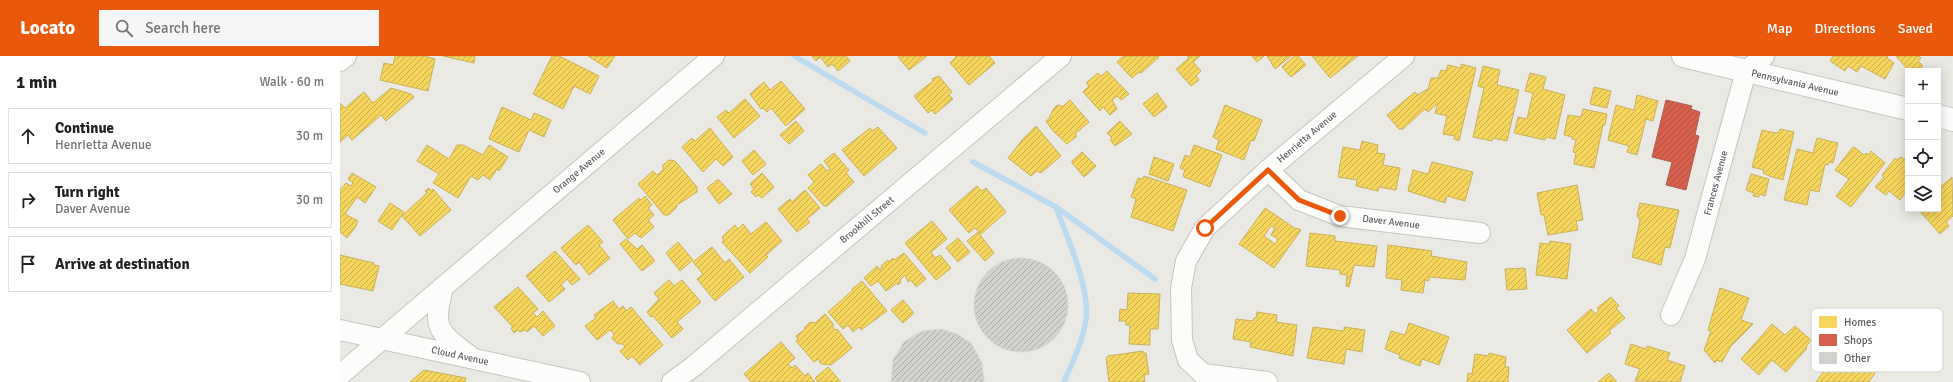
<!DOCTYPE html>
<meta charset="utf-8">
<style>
:root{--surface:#fff;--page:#f6f6f6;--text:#202124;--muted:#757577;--line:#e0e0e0;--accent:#ea580c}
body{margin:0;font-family:Signika,sans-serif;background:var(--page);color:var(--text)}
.controls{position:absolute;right:12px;top:12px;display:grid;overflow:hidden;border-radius:0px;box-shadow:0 2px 10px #0003}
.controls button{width:36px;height:36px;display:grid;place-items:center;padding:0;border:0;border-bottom:1px solid var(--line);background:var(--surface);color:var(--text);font:20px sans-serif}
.stop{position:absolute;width:12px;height:12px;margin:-9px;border:3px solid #ea580c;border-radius:50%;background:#fff}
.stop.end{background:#ea580c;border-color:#fff;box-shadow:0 1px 4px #0008}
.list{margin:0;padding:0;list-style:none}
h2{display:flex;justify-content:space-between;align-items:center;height:52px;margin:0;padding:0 16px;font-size:17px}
h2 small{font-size:13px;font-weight:400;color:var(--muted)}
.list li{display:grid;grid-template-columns:26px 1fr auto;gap:12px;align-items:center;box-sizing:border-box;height:56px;margin:0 8px 8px;padding:0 8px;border:1px solid var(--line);border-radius:0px}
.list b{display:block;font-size:15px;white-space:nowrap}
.list p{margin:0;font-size:13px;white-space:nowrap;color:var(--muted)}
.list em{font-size:13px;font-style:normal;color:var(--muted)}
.icon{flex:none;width:22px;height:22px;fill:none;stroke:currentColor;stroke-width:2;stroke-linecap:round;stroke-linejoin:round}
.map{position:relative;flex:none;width:1613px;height:326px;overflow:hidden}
header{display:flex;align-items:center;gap:24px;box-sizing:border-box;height:56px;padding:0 20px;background:var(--accent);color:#fff}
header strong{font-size:19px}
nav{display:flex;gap:22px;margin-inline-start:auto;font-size:14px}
.search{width:280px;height:36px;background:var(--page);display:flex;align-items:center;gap:10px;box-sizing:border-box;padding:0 14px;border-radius:0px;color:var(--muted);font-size:15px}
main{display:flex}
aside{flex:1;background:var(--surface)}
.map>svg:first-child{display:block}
.homes{fill:url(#homes-hatch);stroke:#c8b15e;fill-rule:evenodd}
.shops{fill:url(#shops-hatch);stroke:#b15f53}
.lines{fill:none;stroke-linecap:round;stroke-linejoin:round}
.stream{stroke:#bcdbf1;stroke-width:5.5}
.building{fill:url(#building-hatch);stroke:#d9d7d4}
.minor-casing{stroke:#c6c5c5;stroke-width:22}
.secondary-casing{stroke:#c6c7c6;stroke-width:24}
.minor{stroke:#fcfcfb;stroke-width:20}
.secondary{stroke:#fcfcfb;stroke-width:22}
.route{stroke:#ea580c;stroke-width:5}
.labels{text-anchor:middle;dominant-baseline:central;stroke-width:4;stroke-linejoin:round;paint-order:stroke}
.street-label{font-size:10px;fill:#5b5e62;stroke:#fff}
.key{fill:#fff;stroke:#cecfd0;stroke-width:1}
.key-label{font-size:11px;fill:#5b5e62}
</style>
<header>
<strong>Locato</strong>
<div class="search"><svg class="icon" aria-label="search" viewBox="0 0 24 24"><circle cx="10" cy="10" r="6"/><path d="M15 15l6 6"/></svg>Search here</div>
<nav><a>Map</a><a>Directions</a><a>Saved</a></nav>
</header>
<main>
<aside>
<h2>1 min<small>Walk · 60 m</small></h2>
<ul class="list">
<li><svg class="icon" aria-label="ahead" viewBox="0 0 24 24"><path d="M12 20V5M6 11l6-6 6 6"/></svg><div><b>Continue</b><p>Henrietta Avenue</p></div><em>30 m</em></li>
<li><svg class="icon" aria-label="right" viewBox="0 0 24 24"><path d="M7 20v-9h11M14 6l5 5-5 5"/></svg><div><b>Turn right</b><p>Daver Avenue</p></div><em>30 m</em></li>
<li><svg class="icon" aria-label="arrive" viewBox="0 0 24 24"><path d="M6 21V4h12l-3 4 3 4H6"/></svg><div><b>Arrive at destination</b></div></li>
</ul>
</aside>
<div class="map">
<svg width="1613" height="326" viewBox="0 0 1613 326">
<defs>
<pattern id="homes-hatch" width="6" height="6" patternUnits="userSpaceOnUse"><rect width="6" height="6" fill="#f6d55c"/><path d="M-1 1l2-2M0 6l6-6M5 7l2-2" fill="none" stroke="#cab04f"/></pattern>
<pattern id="shops-hatch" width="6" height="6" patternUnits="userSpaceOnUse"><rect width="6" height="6" fill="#d6604d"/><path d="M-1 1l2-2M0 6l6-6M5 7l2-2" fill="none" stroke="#b15243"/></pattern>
<pattern id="building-hatch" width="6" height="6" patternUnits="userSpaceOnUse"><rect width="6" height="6" fill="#d2d1ce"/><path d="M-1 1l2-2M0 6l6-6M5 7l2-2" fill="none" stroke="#adadab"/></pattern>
</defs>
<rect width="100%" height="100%" fill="#eae9e4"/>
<!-- homes -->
<g class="homes">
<polygon points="55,0 84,0 95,3 88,35 40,24 44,7 53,9"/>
<polygon points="103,0 135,0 134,7"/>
<polygon points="212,0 219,0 259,20 250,38 234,30 223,53 193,38"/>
<polygon points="248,0 275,0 267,12"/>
<polygon points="472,0 506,0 510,5 498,15 492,8 488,11 480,1 476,5"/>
<polygon points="560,0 587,0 569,14 558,1"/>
<polygon points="615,0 649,0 655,7 629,29 610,7 616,1"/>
<polygon points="783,0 818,0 819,1 801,17 799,16 792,22 777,6"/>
<polygon points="847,0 860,0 853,6 861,15 856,20 859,24 851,30 836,13 849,2"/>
<polygon points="912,0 924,0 917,6"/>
<polygon points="927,0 951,0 935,13"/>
<polygon points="954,0 958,0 966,9 951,21 942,11"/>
<polygon points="972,0 1018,0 990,22"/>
<polygon points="1493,0 1548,0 1547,2 1554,7 1545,23 1521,10 1517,16 1508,10 1505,15 1490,5"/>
<polygon points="1556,0 1579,0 1581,2 1578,5 1583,10 1577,15 1569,15"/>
<polygon points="1121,8 1136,12 1119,85 1114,83 1115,80 1103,78 1107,60 1095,57 1098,47 1088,56 1085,53 1063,73 1059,73 1047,59 1075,36 1077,39 1088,33 1091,22 1098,22 1101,14 1106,15 1108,9 1121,12"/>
<polygon points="1143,10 1160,14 1157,29 1179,34 1167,85 1153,82 1152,85 1133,81 1144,32 1138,30"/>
<polygon points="767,15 789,38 781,44 777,40 772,44 777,53 770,59 763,51 760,55 743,36 749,30 746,27 758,17 761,20"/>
<polygon points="1190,17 1206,21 1203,33 1225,39 1215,83 1206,81 1205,84 1174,77 1178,61 1187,63 1193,37 1185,35"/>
<polygon points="599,20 612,36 609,39 613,43 595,58 592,54 588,57 574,40 593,25 592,23"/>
<polygon points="441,25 465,53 446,70 431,52 427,56 423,52 421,53 410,38 424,26 430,34"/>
<polygon points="1254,31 1271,35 1267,52 1250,48"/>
<polygon points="51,32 71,38 74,41 46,65 41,59 12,84 8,79 0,86 0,47 5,52 24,36 33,47"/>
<polygon points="817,37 827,51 814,61 803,48"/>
<polygon points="1297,39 1318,45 1313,65 1306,63 1297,99 1287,96 1289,90 1268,84 1276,49 1294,54"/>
<polygon points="405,43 420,60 394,82 377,61 386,54 389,57"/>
<polygon points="730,44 749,66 735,78 737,80 727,88 713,75 706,65 710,62 709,60 712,58 711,57 716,50 720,49 722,51"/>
<polygon points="885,49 922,64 914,85 911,84 904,104 876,93 879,84 873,81"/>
<polygon points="162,51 191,64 194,57 211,64 204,81 189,74 179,96 149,83"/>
<polygon points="1243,53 1267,58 1265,69 1263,69 1254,112 1234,108 1236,97 1233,96 1236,84 1232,83 1232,81 1224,79 1228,59 1241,61"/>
<polygon points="456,65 464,75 449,88 440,79"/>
<polygon points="780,65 792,78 775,90 770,84 772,82 767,77"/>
<polygon points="696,70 721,100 701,117 697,115 691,120 668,102 683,83"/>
<polygon points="538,71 557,92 524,120 502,94 530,72 532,75"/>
<polygon points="370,72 393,101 383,110 376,103 363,116 342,91 352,82 355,85"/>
<polygon points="1440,73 1454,76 1443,124 1429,120 1423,117 1424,114 1412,111 1422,74 1436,77 1439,76"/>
<polygon points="1477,82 1498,87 1493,107 1489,106 1488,109 1485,108 1479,136 1470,134 1467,149 1444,144 1457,93 1473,97"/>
<polygon points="1022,85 1038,89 1037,97 1045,98 1043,109 1060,112 1056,134 1039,131 1038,135 1016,130 1017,124 998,121 1003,91 1020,94"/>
<polygon points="87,89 109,103 117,89 123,89 143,99 149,89 168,101 159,115 157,113 150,124 143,119 138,124 131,120 118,142 93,127 99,118 77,105"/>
<polygon points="854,89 882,99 870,131 844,121 843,119 845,114 840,112 845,99 850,101"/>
<polygon points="1514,91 1524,99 1526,97 1529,99 1531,95 1545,107 1511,151 1496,140 1509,123 1495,114 1512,92"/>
<polygon points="414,94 426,108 413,119 402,105"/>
<polygon points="742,96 756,110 744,121 732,107 732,105"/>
<polygon points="494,97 509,114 506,117 514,126 487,150 484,150 468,132 474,126 468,119 481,108 487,115 490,113 484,105"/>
<polygon points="814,101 834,108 828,125 809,118"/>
<polygon points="1560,101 1568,105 1568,133 1560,144 1549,135 1546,139 1535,131 1544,121 1542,119 1555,102 1558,104"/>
<polygon points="329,104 335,105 357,131 357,136 337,149 336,152 329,159 324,159 298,128 313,115 317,119 323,114 323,109"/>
<polygon points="1092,106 1133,116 1125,145 1107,140 1105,147 1068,135 1073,114 1088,118"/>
<polygon points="12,117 36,131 25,147 17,141 5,158 18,165 16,168 17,169 7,182 0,176 0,134 6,127 11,130 13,127 8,123"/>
<polygon points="422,117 434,131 422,142 418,139 416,141 411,136 414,133 410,128"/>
<polygon points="1411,118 1429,123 1425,140 1419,138 1419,141 1413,140 1414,137 1406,134"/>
<polygon points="804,120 847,134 833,175 791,161 796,143 791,141 798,122 803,123"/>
<polygon points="1612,121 1613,160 1606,166 1609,170 1600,178 1578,153 1598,153 1598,133"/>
<polygon points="377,124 379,124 392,138 379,148 367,132"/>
<polygon points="1237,129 1243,164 1236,165 1238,174 1208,179 1204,159 1201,159 1197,137"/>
<polygon points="637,130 642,135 646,132 666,156 641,178 635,172 629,177 609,154"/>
<polygon points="89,132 91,135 93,133 111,154 80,180 62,160 87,137 85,135"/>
<polygon points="465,134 480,152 467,163 470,166 457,176 438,153 450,143 452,146"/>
<polygon points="305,140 312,149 308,152 314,159 309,163 309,165 314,171 301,182 295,177 288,183 273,164 299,142 301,144"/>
<polygon points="50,147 64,156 52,174 38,165"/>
<polygon points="1300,147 1339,154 1330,192 1325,191 1321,209 1292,201 1300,165 1297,159"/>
<path d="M925,152l31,21 1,-1 4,2 -27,38 -35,-24zM931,170l4,2 -4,7 7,4 -3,5 -11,-8z"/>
<polygon points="592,165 607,183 591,196 595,202 600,199 611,212 596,224 565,187"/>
<polygon points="426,166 442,185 426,199 428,201 410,217 382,186 384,184 382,181 395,169 398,173 403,168 411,178"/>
<polygon points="248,169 263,186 259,189 270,202 249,219 239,206 236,209 221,192"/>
<polygon points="638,176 654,197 645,205 627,185"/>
<polygon points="970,177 995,180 995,185 1037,190 1034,211 1014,209 1009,231 1006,230 1007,219 1000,218 1000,214 966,210"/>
<polygon points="618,182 630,196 618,206 606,192"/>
<polygon points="286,183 297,193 302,189 315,205 302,215 280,188"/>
<polygon points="1210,185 1231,188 1227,223 1196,219 1200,187 1209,188"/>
<polygon points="338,186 353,204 340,215 326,197"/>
<polygon points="1048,189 1092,195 1091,200 1127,206 1125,224 1089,221 1089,225 1085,224 1083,237 1061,234 1062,224 1046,222"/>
<polygon points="372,191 385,207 389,203 404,221 375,245 357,223 363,218 353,206"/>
<polygon points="215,195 240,223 232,229 227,223 221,229 225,233 209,246 186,220"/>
<polygon points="564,197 586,223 576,231 571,224 568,226 565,219 560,224 561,226 558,229 557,227 546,235 538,225 531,230 524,222 537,210 540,214 542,211 541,210 548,204 549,206 553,202 554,204"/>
<polygon points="0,199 34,207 34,209 39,210 33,235 0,228"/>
<polygon points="1185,212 1187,233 1167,234 1165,213"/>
<polygon points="329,224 334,230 342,224 361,246 337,266 343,273 332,282 313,260 311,261 307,256 319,243 314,237"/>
<polygon points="522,225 547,255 521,274 519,271 513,276 508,269 503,273 488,256 513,234 512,233"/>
<polygon points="178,231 198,253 193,257 197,261 203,255 215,270 203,280 194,270 187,276 185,274 180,276 178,274 174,277 171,272 174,270 172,270 154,251"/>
<polygon points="1380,232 1409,242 1401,264 1413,268 1391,290 1382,306 1376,304 1375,307 1364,294 1371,275 1368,274"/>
<polygon points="788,237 820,238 818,273 810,273 810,289 789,288 790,269 786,269 786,265 779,265 780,253 787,254"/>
<polygon points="1271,241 1279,250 1276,252 1285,262 1269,275 1271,277 1247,297 1227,274 1251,253 1255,258 1259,254 1257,252"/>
<polygon points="563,244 574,257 563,267 551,254"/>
<polygon points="273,245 279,253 283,250 286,255 291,251 323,289 300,309 292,300 288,304 280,295 285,291 283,288 278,288 272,283 274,278 270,274 257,284 245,270 256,262 254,259"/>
<polygon points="917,256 937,259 936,266 957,269 953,300 910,291 911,286 893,283 896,263 913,265 914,262 916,262"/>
<polygon points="485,258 494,269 492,270 495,274 497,273 512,292 491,309 481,308 478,303 474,306 456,285 458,283 456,280 465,273 464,272 470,266 475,267"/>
<polygon points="1069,267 1109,281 1099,309 1082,303 1080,310 1059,302 1060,299 1045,293 1051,275 1065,279"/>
<polygon points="1432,268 1445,279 1455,270 1471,284 1466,291 1467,292 1446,316 1432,304 1419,319 1401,303"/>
<polygon points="973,271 1004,275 1004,271 1025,274 1022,296 1006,293 1004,308 967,302"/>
<polygon points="1536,283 1551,293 1529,326 1476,326 1501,291 1515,301 1517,297 1524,302"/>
<polygon points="441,286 455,302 448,308 452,312 455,309 465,320 468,317 475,326 411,326 404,318"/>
<polygon points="1291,288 1306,293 1307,290 1330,297 1327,304 1345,310 1340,326 1295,325 1300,313 1285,308"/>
<polygon points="803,295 803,297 806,297 809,318 804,319 805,326 769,326 766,302 768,300"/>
<polygon points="1149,297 1166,301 1165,311 1169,311 1168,326 1127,326 1128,317 1132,318 1135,298 1149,300"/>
<polygon points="488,311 501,326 478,326 475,322"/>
<polygon points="84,314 126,322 125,326 70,326"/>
<polygon points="1269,317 1277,326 1258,326"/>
</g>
<!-- shops -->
<polygon class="shops" points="1326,44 1352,50 1351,53 1360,56 1355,79 1359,80 1346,134 1326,129 1332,106 1312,101"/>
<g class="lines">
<!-- stream -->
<g class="stream">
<polyline points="454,0 585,77"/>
<polyline points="633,106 716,151 815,223"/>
<path d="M716,151c11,30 34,81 30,112 -3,22 -13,42 -22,63"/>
</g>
</g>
<!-- building -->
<g class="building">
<circle cx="681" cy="249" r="47"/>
<polygon points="601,273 617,278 631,287 642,307 644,326 551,326 553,304 564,286 573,280 583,275"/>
</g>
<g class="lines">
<!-- minor casing -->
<g class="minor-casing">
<g id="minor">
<polyline points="0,5 6,0"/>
<polyline points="928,114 959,144 1000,160 1140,177"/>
<path d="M103,231c-10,40 -7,44 27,69"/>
<polyline points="1331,259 1355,203 1406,15 1424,0"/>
<polyline points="0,274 240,326"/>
<polyline points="0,319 374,0"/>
<polyline points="332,326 354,310 721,0"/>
<polyline points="927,326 863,318 848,304 842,284 841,232 846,205 865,172 928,114 1064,0"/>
</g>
</g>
<!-- secondary casing -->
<g class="secondary-casing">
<g id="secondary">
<polyline points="1343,0 1568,53"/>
<polyline points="1598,60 1613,64"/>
</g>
</g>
<!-- minor -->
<use href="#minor" class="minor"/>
<!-- secondary -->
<use href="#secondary" class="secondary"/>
</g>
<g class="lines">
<!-- route -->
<polyline class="route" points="865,172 928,114 959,144 1000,160"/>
</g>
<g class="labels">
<!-- street labels -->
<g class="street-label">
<text transform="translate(1455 27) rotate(13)">Pennsylvania Avenue</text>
<text transform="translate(967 81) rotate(-40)">Henrietta Avenue</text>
<text transform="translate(239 115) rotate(-40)">Orange Avenue</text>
<text transform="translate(1376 127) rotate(-75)">Frances Avenue</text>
<text transform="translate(527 164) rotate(-40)">Brookhill Street</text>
<text transform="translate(1051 166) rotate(7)">Daver Avenue</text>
<text transform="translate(120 300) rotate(12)">Cloud Avenue</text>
</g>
</g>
<!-- legend -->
<rect x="1471" y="252" width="132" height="64" rx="6" class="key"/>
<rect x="1479" y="260" width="18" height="12" fill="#f6d55c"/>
<rect x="1479" y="278" width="18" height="12" fill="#d6604d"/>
<rect x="1479" y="296" width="18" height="12" fill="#d2d1ce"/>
<g class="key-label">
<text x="1504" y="270">Homes</text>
<text x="1504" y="288">Shops</text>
<text x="1504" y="306">Other</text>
</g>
</svg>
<div class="controls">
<button>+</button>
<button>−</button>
<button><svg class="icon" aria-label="locate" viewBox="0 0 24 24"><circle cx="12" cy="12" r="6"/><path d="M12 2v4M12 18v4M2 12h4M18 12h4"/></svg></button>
<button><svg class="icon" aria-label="layers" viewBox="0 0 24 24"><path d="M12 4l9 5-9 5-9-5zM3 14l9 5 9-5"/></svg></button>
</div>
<div class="stop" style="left:865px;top:172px"></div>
<div class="stop end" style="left:1000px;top:160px"></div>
</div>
</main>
